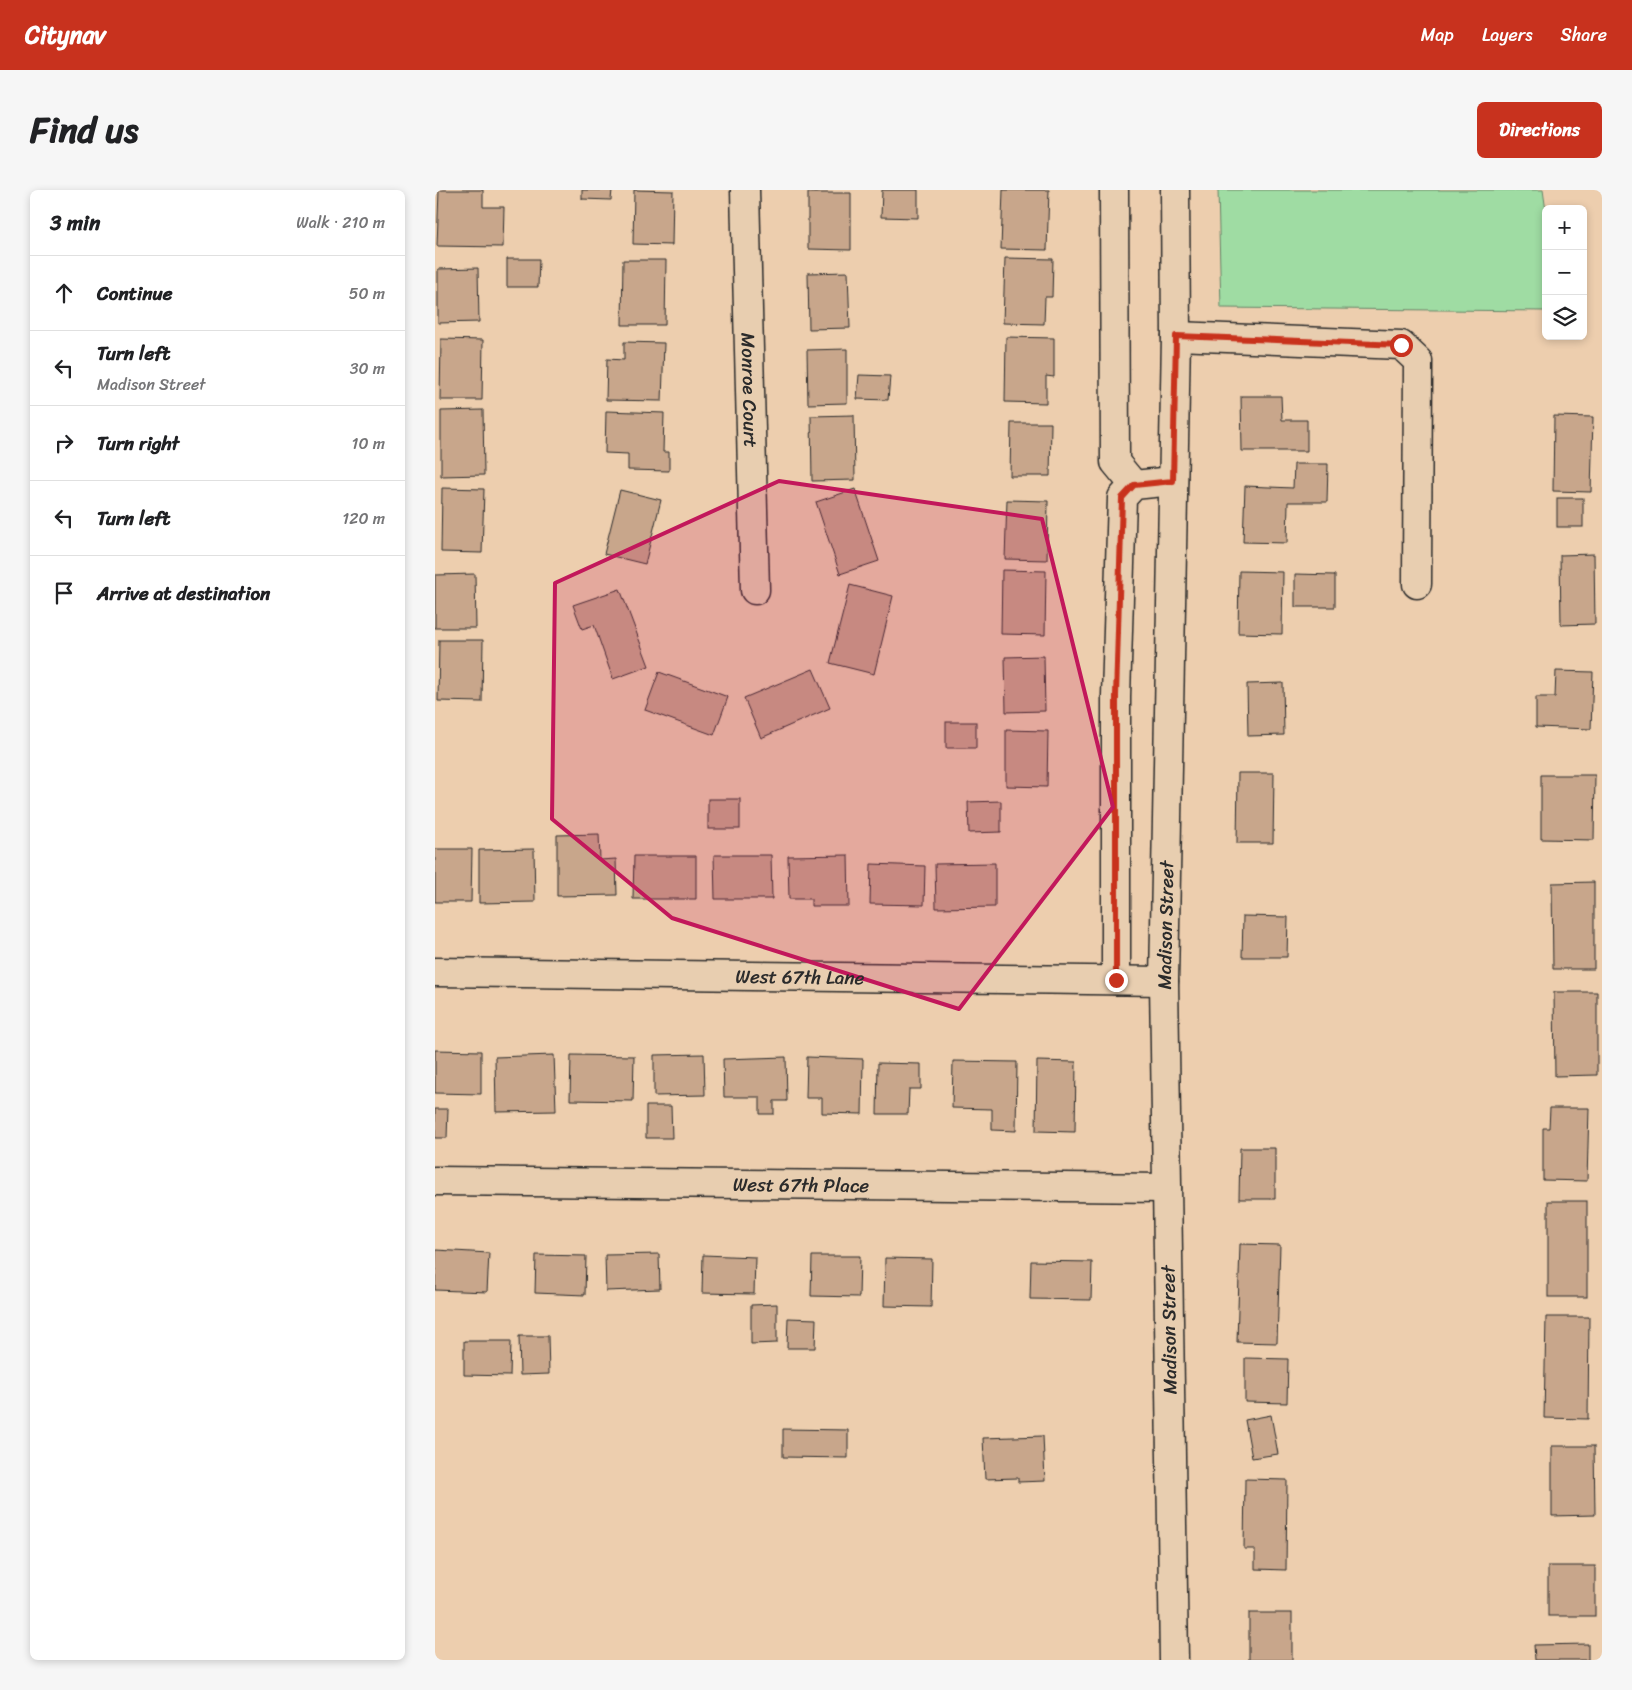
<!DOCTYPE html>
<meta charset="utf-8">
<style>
:root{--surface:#fff;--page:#f6f6f6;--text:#202124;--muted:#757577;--line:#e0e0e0;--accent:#c8321e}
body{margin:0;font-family:Sriracha,sans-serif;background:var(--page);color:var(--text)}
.controls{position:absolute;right:15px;top:15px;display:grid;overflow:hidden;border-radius:8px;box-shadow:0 2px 8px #0003}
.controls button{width:45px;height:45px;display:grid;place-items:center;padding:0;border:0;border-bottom:1px solid var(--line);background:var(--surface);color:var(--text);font:25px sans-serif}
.stop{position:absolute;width:15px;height:15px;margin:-11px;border:4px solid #c8321e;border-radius:50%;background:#fff}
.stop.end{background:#c8321e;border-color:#fff;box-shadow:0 1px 5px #0008}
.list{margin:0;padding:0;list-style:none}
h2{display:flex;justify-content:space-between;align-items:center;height:65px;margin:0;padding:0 20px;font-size:21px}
h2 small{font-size:16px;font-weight:400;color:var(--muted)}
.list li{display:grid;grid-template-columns:32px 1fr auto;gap:15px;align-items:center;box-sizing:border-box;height:75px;padding:0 20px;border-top:1px solid var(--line)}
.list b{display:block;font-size:19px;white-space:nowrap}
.list p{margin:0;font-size:16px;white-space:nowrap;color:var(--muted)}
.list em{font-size:16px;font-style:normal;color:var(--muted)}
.icon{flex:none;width:28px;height:28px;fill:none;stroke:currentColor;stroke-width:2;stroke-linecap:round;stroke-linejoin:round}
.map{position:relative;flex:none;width:1167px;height:1470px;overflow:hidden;border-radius:8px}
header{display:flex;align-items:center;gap:30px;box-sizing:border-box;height:70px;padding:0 25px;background:var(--accent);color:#fff}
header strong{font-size:24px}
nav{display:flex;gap:28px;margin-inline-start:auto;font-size:18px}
.intro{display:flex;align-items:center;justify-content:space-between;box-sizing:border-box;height:120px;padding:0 30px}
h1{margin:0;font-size:35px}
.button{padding:12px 22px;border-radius:8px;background:var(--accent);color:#fff;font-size:18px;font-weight:700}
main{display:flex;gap:30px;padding:0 30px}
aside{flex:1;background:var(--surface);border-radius:8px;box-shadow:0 2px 8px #0003}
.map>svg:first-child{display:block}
.green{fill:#9fdca3;stroke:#658467}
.building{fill:#c8a68b;stroke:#2b2b2b}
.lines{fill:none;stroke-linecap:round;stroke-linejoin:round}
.minor-casing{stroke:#2b2b2b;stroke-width:31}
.minor{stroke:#e8ceb0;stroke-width:28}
.route{stroke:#c8321e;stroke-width:6}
.marked{fill:#c2185b;fill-opacity:0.2;stroke:#c2185b;stroke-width:4;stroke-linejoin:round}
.labels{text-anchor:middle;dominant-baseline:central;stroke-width:4.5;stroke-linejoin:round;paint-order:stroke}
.street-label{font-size:19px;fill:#2b2b2b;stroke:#e8ceb0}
</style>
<header>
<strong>Citynav</strong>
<nav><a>Map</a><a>Layers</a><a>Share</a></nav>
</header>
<div class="intro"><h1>Find us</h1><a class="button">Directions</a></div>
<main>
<aside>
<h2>3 min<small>Walk · 210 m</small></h2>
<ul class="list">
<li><svg class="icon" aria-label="ahead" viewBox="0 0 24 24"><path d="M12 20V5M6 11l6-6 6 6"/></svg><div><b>Continue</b></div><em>50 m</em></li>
<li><svg class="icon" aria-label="left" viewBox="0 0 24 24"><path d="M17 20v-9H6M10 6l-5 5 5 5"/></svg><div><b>Turn left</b><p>Madison Street</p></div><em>30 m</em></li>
<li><svg class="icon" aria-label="right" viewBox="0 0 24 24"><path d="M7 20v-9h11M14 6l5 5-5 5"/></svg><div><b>Turn right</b></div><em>10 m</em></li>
<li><svg class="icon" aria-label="left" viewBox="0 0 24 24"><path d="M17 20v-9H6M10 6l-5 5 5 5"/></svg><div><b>Turn left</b></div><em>120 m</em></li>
<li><svg class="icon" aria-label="arrive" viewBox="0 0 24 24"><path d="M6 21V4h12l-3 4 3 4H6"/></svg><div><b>Arrive at destination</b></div></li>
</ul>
</aside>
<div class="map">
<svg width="1167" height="1470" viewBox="0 0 1167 1470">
<rect width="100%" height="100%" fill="#edceae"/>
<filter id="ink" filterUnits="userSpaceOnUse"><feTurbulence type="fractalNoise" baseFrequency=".02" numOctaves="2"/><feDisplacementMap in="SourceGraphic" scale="10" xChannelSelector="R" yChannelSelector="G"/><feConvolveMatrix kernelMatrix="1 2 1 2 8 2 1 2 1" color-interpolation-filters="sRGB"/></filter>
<g filter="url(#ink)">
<!-- green -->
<polygon class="green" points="783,0 1108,0 1111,21 1111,121 786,118"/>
<!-- building -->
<g class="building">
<polygon points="4,0 48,0 48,17 69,17 68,57 2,56"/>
<polygon points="147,0 177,0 176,10 147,9"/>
<polygon points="199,0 238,1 237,55 198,54"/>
<polygon points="447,0 483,0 483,28 446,27"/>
<polygon points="568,0 614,0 612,60 566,59"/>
<polygon points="373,3 416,3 416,60 373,59"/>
<polygon points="570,68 618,69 617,107 610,107 609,134 568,133"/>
<polygon points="72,69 104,69 103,97 72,97"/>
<polygon points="188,70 231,70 230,135 187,135"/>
<polygon points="43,78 44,132 3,133 3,79"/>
<polygon points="413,82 415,138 374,139 373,83"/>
<polygon points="571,147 619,148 619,187 611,186 611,213 570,212"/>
<polygon points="6,149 48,150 47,210 5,210"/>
<polygon points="189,152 229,153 227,211 171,210 172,169 189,170"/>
<polygon points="412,159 412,213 373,214 372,160"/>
<polygon points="424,185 455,186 453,210 422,209"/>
<polygon points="806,206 846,206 847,230 872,230 872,261 807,261"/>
<polygon points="48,220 49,285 6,286 6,221"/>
<polygon points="171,221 229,223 228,262 234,262 234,281 193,280 193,264 170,263"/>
<polygon points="419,225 420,290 377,291 376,226"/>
<polygon points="1119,226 1158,227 1156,302 1118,301"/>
<polygon points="576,233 616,233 615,286 575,286"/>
<polygon points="859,274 893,274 892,312 853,312 852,353 808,352 810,296 858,298"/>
<polygon points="7,298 49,299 47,363 6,362"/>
<polygon points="420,299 444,371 405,384 381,312"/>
<polygon points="185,300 226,310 210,374 169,364"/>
<rect x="1122" y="308" width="26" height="29"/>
<polygon points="572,310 613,311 612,370 570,369"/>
<polygon points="1159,364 1160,434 1126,435 1125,365"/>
<polygon points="567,380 611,381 610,445 566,444"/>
<polygon points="804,381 848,382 847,444 803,443"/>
<polygon points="40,384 41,438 0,438 0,385"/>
<polygon points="860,384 900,385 900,417 860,417"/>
<polygon points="415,395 458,406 439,484 395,473"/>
<polygon points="185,399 214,476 178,489 159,435 147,439 138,415"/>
<polygon points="4,450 48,450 47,512 3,511"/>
<polygon points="609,466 610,521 571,522 570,467"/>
<polygon points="378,479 395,518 326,548 309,508"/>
<polygon points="1121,481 1158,482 1156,539 1101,537 1101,507 1120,507"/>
<polygon points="224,482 293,507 279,545 210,520"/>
<polygon points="848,493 849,545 813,546 812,494"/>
<rect x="511" y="532" width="30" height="26"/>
<polygon points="571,540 613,541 612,597 571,596"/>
<polygon points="803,583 839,583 838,653 802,653"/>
<polygon points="1106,585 1160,585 1159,650 1106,649"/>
<rect x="273" y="609" width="32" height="30"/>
<polygon points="566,611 566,642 534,643 533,612"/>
<polygon points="164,644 165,670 181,669 182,705 122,706 122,645"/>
<polygon points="0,659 37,659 36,712 0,712"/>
<polygon points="99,659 100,712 44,713 44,660"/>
<polygon points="279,665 336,665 337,709 280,709"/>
<polygon points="413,665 414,716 376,716 376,709 354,709 353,666"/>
<polygon points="199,666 261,666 261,709 198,709"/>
<polygon points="560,673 560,717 501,718 500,674"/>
<polygon points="436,674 490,676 489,715 435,714"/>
<polygon points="1159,692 1159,779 1118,779 1117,693"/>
<polygon points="808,726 853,727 852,767 807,767"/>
<polygon points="1119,802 1162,802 1162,885 1120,886"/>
<polygon points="0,860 46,861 46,904 0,903"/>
<polygon points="269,864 270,905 219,906 219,865"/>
<polygon points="119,865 121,921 61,922 60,867"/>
<polygon points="136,865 199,866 198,911 135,910"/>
<polygon points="351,867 352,911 339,911 339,924 325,924 325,907 289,907 288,869"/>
<polygon points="372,867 428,869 427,924 387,923 387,908 371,908"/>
<polygon points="518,871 582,872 581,941 557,940 557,919 517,918"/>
<polygon points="602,871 641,872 640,942 601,941"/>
<polygon points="443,873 486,874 486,899 474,899 473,924 442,924"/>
<polygon points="211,916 236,916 237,948 211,948"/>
<polygon points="1115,918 1154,918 1152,991 1108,990 1108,938 1114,938"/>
<polygon points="0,919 13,919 12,948 0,948"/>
<polygon points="805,958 840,958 840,1009 804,1009"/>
<rect x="1113" y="1011" width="39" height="96"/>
<polygon points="805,1054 845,1055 842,1153 802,1152"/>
<polygon points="1,1060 54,1063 52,1102 0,1100"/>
<polygon points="224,1064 225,1099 171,1101 170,1065"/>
<polygon points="101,1065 151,1066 150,1105 100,1103"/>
<polygon points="268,1065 320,1067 319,1104 267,1103"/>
<polygon points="377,1066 425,1066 424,1107 376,1106"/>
<polygon points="450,1068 497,1069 496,1117 449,1116"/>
<polygon points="596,1071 657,1072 656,1110 595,1109"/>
<polygon points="342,1114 342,1153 316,1154 316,1115"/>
<polygon points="1111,1127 1154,1127 1153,1229 1109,1228"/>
<polygon points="353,1128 381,1129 380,1158 352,1158"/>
<polygon points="84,1146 113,1146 114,1184 85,1185"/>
<polygon points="29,1151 76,1151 75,1186 29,1185"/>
<polygon points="810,1168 853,1169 852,1213 810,1212"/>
<polygon points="836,1225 843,1264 817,1268 810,1230"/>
<polygon points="348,1239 413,1240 413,1268 348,1267"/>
<polygon points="608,1246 610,1291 583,1292 583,1288 550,1289 548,1248"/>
<polygon points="1117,1256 1159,1256 1160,1325 1117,1326"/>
<polygon points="810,1289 852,1290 851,1380 820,1379 820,1359 809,1359"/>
<rect x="1113" y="1376" width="47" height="50"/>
<rect x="814" y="1423" width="43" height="47"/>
<polygon points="1153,1454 1153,1470 1100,1470 1099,1455"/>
</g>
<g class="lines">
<!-- minor casing -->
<g class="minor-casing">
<g id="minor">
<path id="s1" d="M310,0l10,400"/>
<polyline points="679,0 680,272 699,295"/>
<polyline points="741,146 966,155 983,171 982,394"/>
<path id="s2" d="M0,782l729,9"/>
<polyline points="681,790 681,506 687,308 699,295 738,291"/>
<path id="s3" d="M0,991l732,7"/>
<path id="s4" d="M739,1470l-10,-679 12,-645 -1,-146"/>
</g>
</g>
<!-- minor -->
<use href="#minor" class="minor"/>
</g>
</g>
<g class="lines" filter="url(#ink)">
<!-- route -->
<polyline class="route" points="681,790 681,506 687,308 699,295 738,291 741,146 966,155"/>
</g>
<!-- marked area -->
<path class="marked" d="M344,291l263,38 71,288 -154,202 -287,-91 -120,-99 3,-236z"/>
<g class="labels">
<!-- street labels -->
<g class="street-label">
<text stroke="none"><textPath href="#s1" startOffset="200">Monroe Court</textPath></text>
<text stroke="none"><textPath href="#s4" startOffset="735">Madison Street</textPath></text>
<text stroke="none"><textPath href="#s2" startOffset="365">West 67th Lane</textPath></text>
<text stroke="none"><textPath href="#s3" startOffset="366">West 67th Place</textPath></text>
<text transform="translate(734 1140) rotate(-91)">Madison Street</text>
</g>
</g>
</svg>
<div class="controls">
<button>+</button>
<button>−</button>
<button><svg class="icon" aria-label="layers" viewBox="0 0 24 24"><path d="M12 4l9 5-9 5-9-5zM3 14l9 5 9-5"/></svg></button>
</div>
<div class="stop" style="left:966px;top:155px"></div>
<div class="stop end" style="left:681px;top:790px"></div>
</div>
</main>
